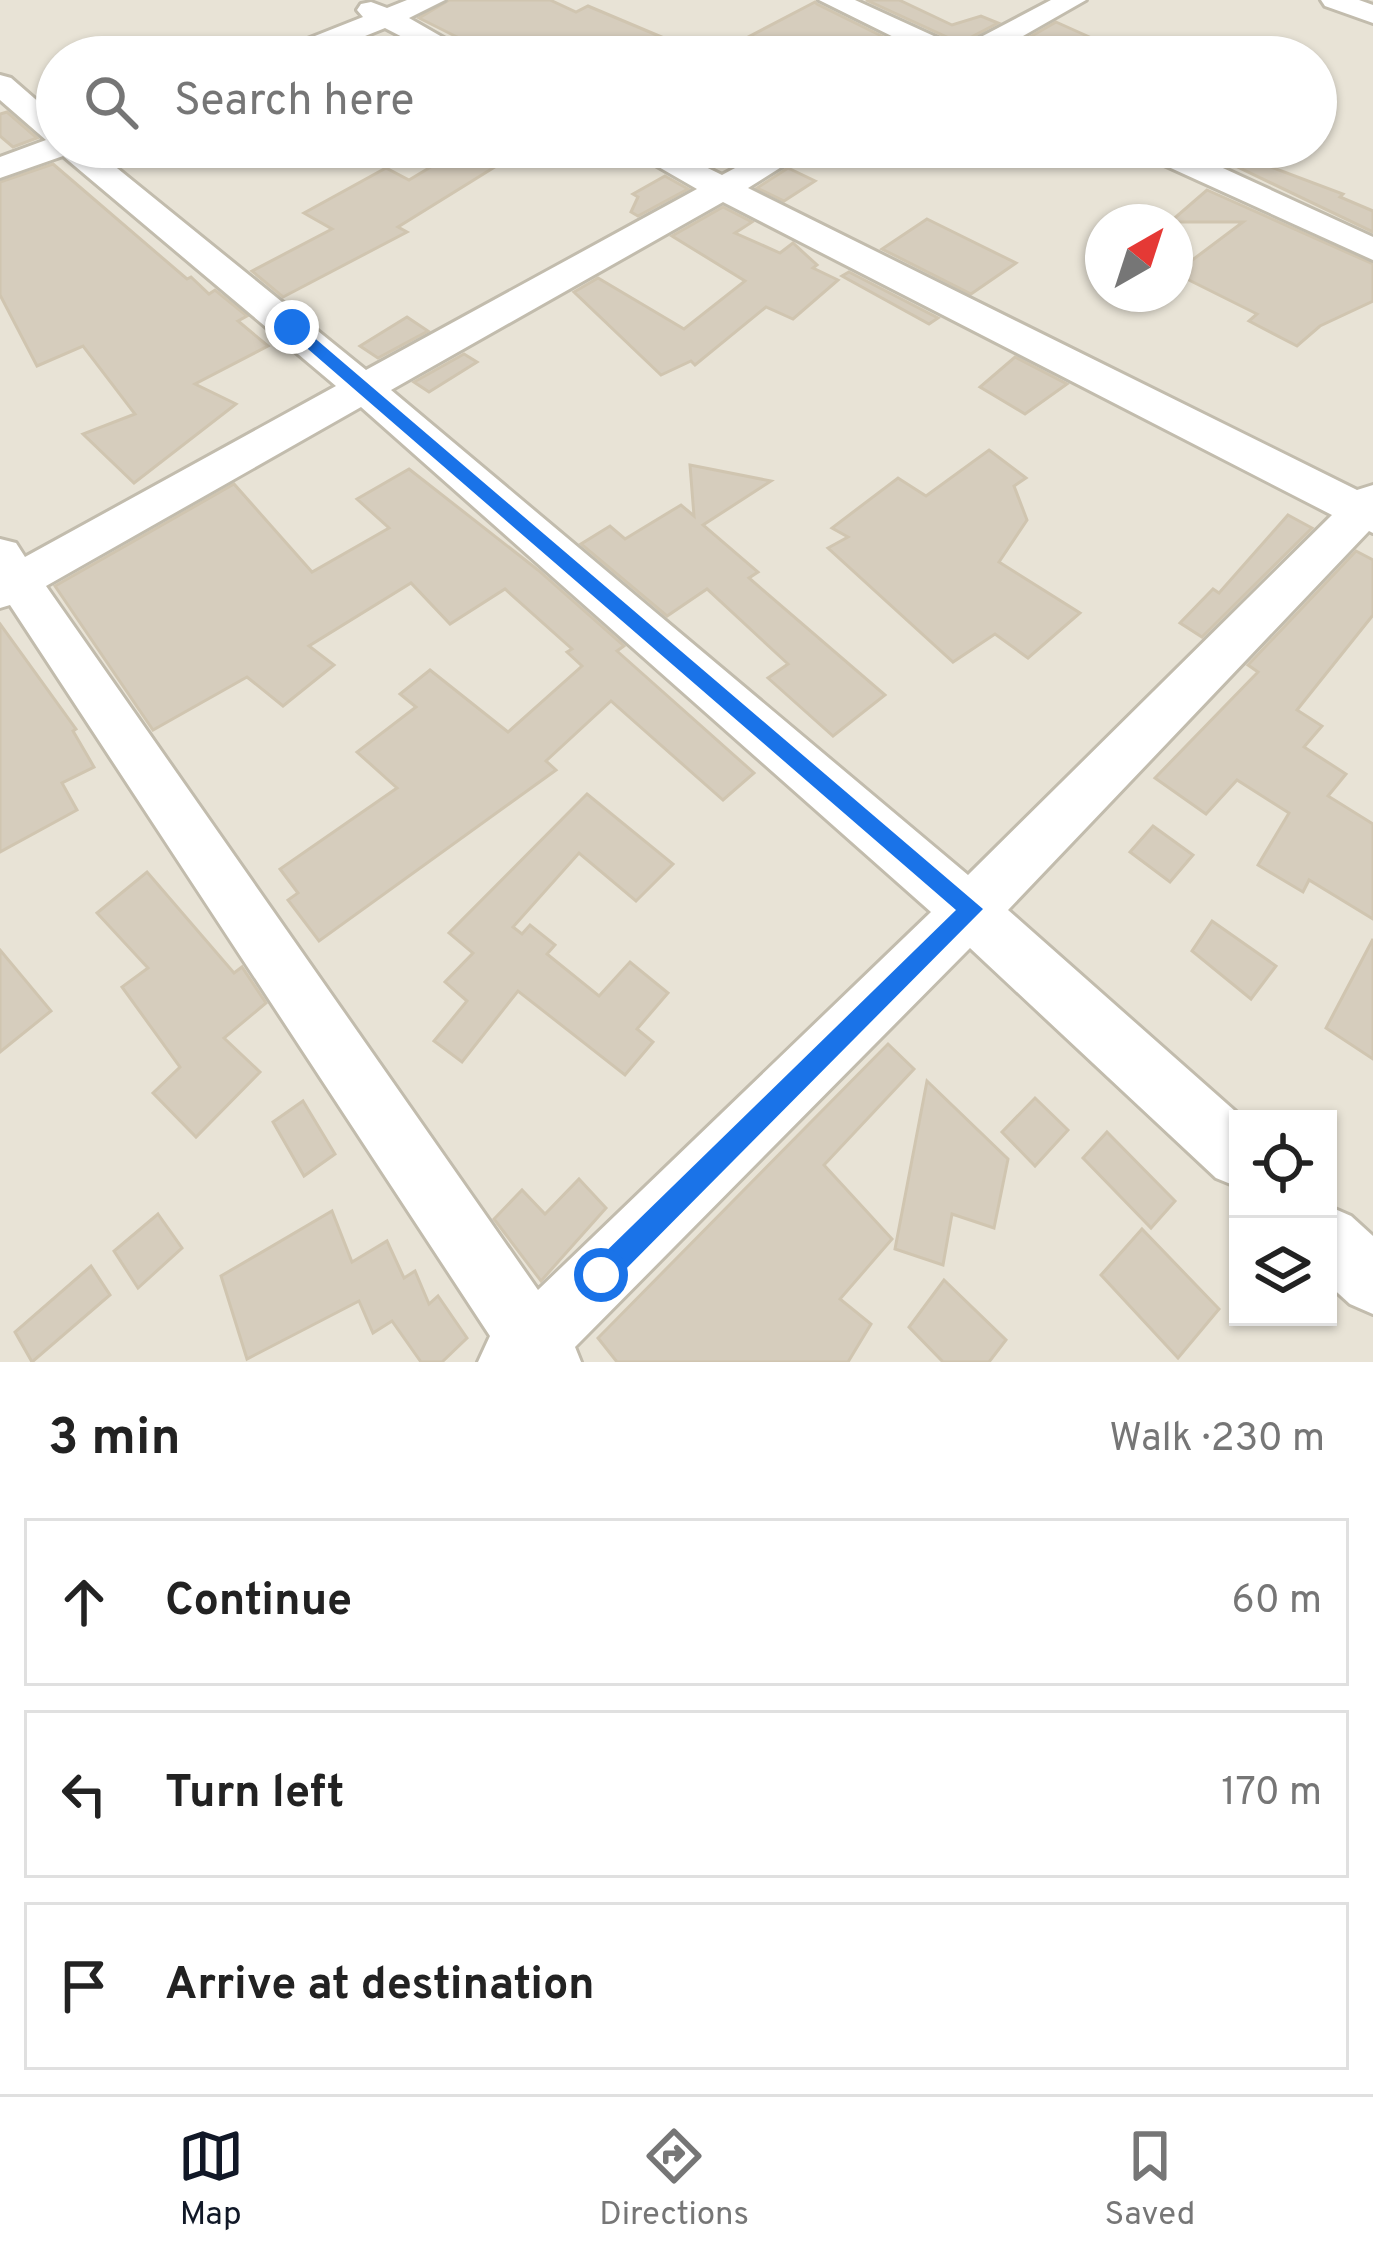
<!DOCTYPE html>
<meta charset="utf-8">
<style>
:root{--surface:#fff;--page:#f6f6f6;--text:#222;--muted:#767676;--line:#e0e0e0;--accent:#111827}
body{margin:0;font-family:Overpass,sans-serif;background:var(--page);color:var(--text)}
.controls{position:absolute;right:36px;bottom:36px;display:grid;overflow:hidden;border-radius:0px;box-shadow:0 3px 9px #0004}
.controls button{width:108px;height:108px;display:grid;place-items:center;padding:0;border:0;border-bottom:3px solid var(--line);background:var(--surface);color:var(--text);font:60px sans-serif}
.compass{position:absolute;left:1085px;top:204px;width:108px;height:108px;border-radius:50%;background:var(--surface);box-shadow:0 3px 9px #0004;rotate:39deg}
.stop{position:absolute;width:36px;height:36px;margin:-27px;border:9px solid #1a73e8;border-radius:50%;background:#fff}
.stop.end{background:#1a73e8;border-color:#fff;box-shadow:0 3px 12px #0008}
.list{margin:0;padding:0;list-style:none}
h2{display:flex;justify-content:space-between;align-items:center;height:156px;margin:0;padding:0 48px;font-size:51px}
h2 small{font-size:39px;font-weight:400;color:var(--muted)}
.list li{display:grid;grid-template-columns:78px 1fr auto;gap:36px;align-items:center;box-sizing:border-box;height:168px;margin:0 24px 24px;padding:0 24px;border:3px solid var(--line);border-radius:0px}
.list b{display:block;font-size:45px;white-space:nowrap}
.list em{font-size:39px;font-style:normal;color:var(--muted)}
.icon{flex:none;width:66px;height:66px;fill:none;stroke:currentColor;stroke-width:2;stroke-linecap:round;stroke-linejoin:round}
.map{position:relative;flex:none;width:1373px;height:1362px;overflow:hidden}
.search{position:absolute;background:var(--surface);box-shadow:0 3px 9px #0004;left:36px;right:36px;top:36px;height:132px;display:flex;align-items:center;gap:30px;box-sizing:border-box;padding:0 42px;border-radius:66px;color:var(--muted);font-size:45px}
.sheet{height:732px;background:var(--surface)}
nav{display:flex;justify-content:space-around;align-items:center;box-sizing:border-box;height:168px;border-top:3px solid var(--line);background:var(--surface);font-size:33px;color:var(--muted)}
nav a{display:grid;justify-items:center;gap:6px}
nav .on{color:var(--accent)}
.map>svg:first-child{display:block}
.residential{fill:#e8e3d6;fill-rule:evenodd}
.building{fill:#d6cdbd;stroke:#d0c5b0;stroke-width:3}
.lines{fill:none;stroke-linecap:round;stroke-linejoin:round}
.minor-casing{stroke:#c2bcad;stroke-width:6}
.minor{fill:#fff;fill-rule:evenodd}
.route{fill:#1a73e8}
</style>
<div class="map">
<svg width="1373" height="1362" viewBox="0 0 1373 1362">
<rect width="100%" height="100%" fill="#f4f1e8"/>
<!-- residential -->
<path class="residential" d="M0,0h1373v1362h-1373zM57,57h1259v90h-1259zM1103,222h72v72h-72zM1238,1119h90v198h-90z"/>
<!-- building -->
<g class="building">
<polygon points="449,0 550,0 576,12 588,6 709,57 497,57 419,18"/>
<polygon points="866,0 899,0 952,25 981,16 998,23 960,43"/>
<polygon points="815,2 817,4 924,57 710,57"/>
<polygon points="1056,22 1134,57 995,57"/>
<polygon points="7,112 37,138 13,147 0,136 0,114"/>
<polygon points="464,147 516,147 519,152 398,227 407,232 283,297 252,271 332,229 304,213 386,168 409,180"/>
<polygon points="1196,147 1218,147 1343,194 1340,197 1373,211 1373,232"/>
<polygon points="53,164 187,279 191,277 209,294 215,290 247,316 238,321 268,346 195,384 236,404 134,483 83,434 135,414 83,346 37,366 0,295 0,182"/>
<polygon points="788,168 815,181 784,201 757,188"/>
<polygon points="665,176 688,189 638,216 631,212 638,197 633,194"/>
<polygon points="1207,190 1373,264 1373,301 1320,326 1297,346 1249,321 1257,314 1175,273 1243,222 1170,222"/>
<polygon points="723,207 752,222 735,233 780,253 793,243 817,265 813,268 838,280 793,319 766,307 695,365 691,361 661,375 574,292 598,278 684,329 745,281 672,236"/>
<polygon points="927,219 1016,263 971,294 882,249"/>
<polygon points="849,272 938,318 929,324 842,276"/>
<polygon points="407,317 428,331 378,358 360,346"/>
<polygon points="464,354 477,362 429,392 414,382"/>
<polygon points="1015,357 1067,384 1025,414 980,387"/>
<polygon points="989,450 1026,478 1014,486 1027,520 999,562 1080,613 1028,658 995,634 953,662 828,548 848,537 832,528 898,478 926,496"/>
<polygon points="690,465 771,481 703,525 758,572 749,578 885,695 833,736 768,678 788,664 707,589 667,616 581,544 610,526 625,539 681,505 694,516"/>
<polygon points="409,469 538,570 624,646 617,651 754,773 723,800 611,701 546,761 556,770 319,941 288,900 298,893 280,869 397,788 357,752 416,707 400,694 430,670 508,732 582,666 567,652 572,649 505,589 450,624 411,583 309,646 334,665 283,706 247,677 153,730 55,586 234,484 312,572 389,528 357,499"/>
<polygon points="1288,515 1312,528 1202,637 1180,623 1213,589 1219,593"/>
<polygon points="1356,551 1373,560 1373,615 1297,710 1322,726 1304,747 1346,774 1328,796 1373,824 1373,919 1309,880 1303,892 1258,865 1289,813 1237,780 1206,814 1155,778 1258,672 1248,665"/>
<polygon points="0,624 76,729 73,731 94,767 62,783 77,810 0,852"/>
<polygon points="587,794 673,864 636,901 579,853 513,927 522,934 530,925 555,945 547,954 599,996 630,962 668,993 637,1029 653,1042 625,1075 518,991 462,1062 434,1041 467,1001 445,982 473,953 449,933"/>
<polygon points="1153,826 1193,855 1170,882 1130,852"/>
<polygon points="147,872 234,973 242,967 266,1003 224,1038 260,1072 196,1137 153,1093 180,1067 122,987 148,968 97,913"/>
<polygon points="1212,921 1276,966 1251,999 1192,951"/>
<polygon points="1373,939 1373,1059 1326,1028"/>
<polygon points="0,950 51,1011 0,1052"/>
<polygon points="888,1044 914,1069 824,1165 892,1239 840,1299 871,1324 848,1362 617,1362 598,1338"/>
<polygon points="927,1081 1008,1159 994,1228 952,1214 943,1265 895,1249"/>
<polygon points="1035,1098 1068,1130 1035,1166 1002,1132"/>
<polygon points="303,1101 335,1154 304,1176 273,1122"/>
<polygon points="1107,1132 1175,1201 1151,1228 1083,1158"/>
<polygon points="579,1179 606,1208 541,1281 494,1219 522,1190 545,1214"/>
<polygon points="332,1211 352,1262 387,1241 404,1278 415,1271 429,1304 438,1296 467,1338 442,1362 421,1362 392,1321 373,1333 359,1301 247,1359 221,1276"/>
<polygon points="158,1214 182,1248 138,1288 114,1251"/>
<polygon points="1142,1229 1219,1309 1178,1358 1101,1275"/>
<polygon points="91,1266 110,1295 32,1362 15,1332"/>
<polygon points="944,1280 1006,1340 989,1362 943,1362 909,1327"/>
</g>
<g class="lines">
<!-- minor casing -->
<g class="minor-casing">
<g id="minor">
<polygon points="407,0 445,0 409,18 477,57 441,57 385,28 313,57 273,57 277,51 363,17 357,10 361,4 371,2 387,8"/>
<polygon points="819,0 855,0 960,48 1051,0 1086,0 986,57 934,57"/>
<polygon points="1321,0 1359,0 1373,5 1373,23 1325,6"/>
<path d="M0,75l11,3 46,40v29h34l275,223 331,-181 -73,-42h41l57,28 52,-28h39l-65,41 609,302 16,-5v48l-4,-2 -361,379 236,209h-6v68l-22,-9 -246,-230 -395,399 6,15h-103l12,-26 -480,-731 -10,3v-69l16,4 9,14 311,-171 -273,-230 -63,22v-21l46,-17 -46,-40zM723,202l609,313 -364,360 -577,-485zM361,407l570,505 -393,378 -492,-704z"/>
<polygon points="1135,147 1177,147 1373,237 1373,260 1140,154"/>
<polygon points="1328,1206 1351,1216 1373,1236 1373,1314 1350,1304 1328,1284"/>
</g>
</g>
<!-- minor -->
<use href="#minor" class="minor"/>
</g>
<!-- route -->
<polygon class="route" points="286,323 297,323 983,909 610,1285 601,1289 591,1285 587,1275 591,1266 956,910 286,330"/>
</svg>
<div class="controls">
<button><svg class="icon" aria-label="locate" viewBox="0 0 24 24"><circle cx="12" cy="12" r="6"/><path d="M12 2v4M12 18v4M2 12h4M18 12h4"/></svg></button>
<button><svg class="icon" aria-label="layers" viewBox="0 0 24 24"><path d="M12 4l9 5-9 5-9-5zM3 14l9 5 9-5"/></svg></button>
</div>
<svg class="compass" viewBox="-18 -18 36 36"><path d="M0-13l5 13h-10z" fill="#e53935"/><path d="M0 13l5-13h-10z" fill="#767676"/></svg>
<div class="stop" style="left:601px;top:1275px"></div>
<div class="stop end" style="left:292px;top:327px"></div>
<div class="search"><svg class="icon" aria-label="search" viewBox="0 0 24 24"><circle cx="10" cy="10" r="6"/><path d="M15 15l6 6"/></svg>Search here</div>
</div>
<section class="sheet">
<h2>3 min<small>Walk · 230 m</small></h2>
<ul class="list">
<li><svg class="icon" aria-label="ahead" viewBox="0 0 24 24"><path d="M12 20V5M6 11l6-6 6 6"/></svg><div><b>Continue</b></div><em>60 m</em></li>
<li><svg class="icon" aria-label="left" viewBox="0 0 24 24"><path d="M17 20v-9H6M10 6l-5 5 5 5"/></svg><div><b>Turn left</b></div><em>170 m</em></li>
<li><svg class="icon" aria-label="arrive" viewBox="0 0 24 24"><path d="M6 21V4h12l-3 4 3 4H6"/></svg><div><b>Arrive at destination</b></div></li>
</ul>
</section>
<nav>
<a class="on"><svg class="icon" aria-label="map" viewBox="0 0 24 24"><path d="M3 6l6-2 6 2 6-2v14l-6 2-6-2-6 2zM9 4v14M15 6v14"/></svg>Map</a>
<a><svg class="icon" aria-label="directions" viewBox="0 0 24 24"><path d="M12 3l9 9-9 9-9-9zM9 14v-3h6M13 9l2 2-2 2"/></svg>Directions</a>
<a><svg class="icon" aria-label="saved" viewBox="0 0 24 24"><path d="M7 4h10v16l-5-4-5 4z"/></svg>Saved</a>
</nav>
